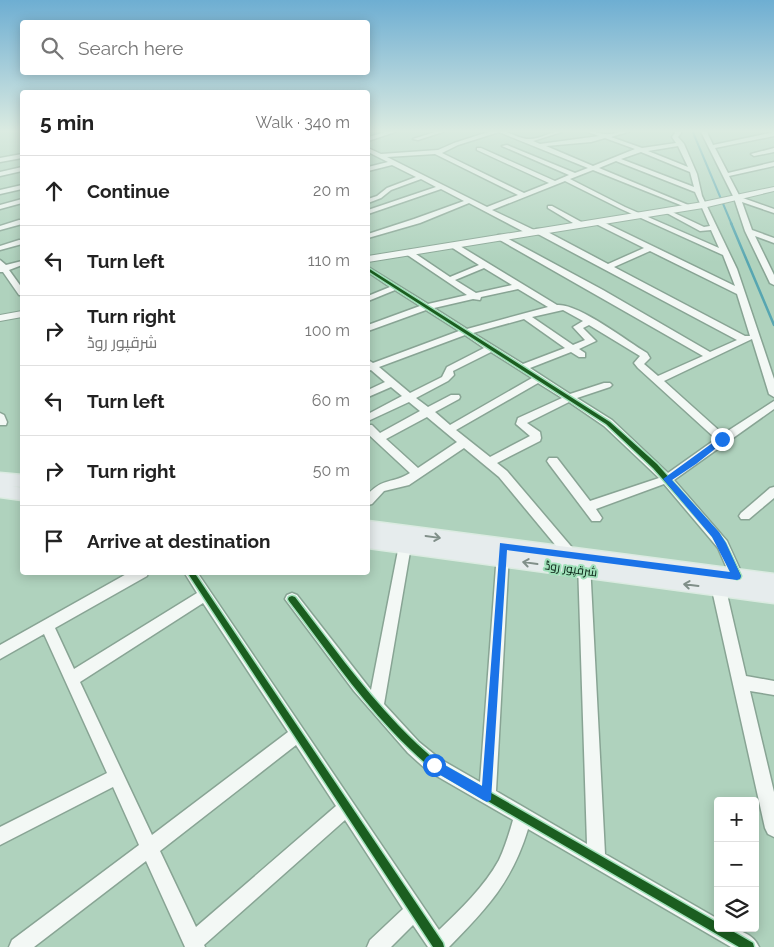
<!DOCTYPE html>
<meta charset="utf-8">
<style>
:root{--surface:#fff;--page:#f6f6f6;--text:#222;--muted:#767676;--line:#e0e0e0}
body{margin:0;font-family:Raleway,Cairo,sans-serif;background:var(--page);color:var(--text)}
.controls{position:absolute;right:15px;bottom:15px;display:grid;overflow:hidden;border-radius:5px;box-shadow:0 2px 12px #0003}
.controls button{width:45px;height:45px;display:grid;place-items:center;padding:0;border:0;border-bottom:1px solid var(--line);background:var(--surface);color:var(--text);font:25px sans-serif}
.stop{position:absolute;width:15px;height:15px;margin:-11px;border:4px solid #1a73e8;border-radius:50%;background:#fff}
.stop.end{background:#1a73e8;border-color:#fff;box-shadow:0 1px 5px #0008}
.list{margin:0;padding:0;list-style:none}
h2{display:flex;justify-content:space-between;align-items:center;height:65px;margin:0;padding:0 20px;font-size:21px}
h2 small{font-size:16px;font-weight:400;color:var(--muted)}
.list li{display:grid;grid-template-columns:32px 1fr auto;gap:15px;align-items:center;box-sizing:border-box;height:70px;padding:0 20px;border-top:1px solid var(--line)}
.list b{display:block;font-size:19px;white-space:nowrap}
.list p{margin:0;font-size:16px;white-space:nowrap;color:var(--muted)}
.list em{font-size:16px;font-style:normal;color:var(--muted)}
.icon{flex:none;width:28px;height:28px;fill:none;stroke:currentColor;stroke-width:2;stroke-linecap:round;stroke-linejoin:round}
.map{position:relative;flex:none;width:774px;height:947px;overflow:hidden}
.search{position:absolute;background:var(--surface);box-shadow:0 2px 12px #0003;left:20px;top:20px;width:350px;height:55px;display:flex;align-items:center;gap:12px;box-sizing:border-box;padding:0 18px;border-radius:5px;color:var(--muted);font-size:19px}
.panel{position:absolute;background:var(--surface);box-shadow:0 2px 12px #0003;left:20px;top:90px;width:350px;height:485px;border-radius:5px}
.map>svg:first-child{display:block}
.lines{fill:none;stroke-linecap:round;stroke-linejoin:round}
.stream-far1{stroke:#57a6b1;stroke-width:2}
.stream{stroke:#57a6b1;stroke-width:2.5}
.minor-casing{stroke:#88a494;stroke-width:3}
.tertiary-casing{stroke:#88a494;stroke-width:2}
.primary-casing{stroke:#dbebe1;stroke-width:3}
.minor{fill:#f3f8f5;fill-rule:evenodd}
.tertiary{fill:#f3f8f5;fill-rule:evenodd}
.primary{fill:#e6eced;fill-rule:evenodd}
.cycleway-casing{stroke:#a0e1ba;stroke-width:3}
.cycleway{fill:#1b5e20;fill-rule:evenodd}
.oneway{stroke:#808f89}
.route{fill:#1a73e8}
.labels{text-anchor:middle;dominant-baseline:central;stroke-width:4;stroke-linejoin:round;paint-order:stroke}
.street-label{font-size:12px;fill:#031d0f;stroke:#a0e1ba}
</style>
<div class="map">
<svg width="774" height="947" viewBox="0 0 774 947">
<rect width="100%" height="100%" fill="#afd2bd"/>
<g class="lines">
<!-- stream-far1 -->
<polyline class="stream-far1" points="692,130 732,225"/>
<!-- stream -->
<polyline class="stream" points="731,223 774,325"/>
<!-- minor casing -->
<g class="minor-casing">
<g id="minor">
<polygon points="393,130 401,130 368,141 368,137"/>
<polygon points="441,130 449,130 418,140 413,139"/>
<path d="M494,130c14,0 25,9 35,9 13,0 25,-10 39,-9l-35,11 7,3 59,-8 -16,-6c8,0 14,3 21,4 9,1 20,-4 30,-4l-23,7 31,11 34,-5 -4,-6 3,-4 -1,-3h6l1,3 -3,4 6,7 13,30 5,22 35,73 37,110v18l-5,-3 -17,-55 -88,42 59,53 51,-33v8l-100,71 53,61 16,35 -1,4 -5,2 -5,-2 -14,-32 -54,-64 -68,25 6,9 -2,3h-8l-43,-57 -2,-3 2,-3h8l33,43 69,-23 -55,-52 -35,-24 -42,21 13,9 1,6 -1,3 -43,22 10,8 68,80 2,4 -2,4 -4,1 -4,-1 -68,-82 -35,-29 -55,37 -25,6 -12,13 -4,1v-11c16,-17 25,-10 42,-21l-42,-39v-9h4l8,8 40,-22 -11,-9 -41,19v-7l34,-18 -11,-9 -23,10v-7l17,-8 -14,-12 -3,1v-11l5,3 86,-32 -33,-21 -58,21v-6l52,-19 -25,-16 -27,11v-5l22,-9 -22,-15v-5l60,37 39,-9 -64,-43 7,-2 40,27 29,-12 -31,-20 7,-2 102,62c21,-2 70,36 90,48l3,5 -6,6 14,12 45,-20 -205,-117v-4h3l102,55 107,62 27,-12 -201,-107v-4h6l66,35 36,-16 -52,-26 7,-2 136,66 -12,-31 -102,-46 -56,-28 -73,29 42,20v4h-6l-59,-31 -49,20 -52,15v-4l46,-15 50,-18 -23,-12 -73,25v-4l68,-23 -15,-8 -30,11 -10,8 -13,5v-4l9,-3 10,-8 29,-11 -24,-12 -24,6v-4l20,-5 -20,-10v-4l13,6 57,-4 16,-7zM499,132l89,36 -13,5 -68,-28 -5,1 67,29 -14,6 -74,-33h-4v2l72,33 -25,10 -82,-40 16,-8zM605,138l30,11 -42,17 -47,-20 45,-4zM678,146l10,21 -40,-16zM641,152l49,20 4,15 -73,-28zM435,154l83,41 -31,12 -100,-50zM616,161l79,31 15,34 -6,1 -36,-17 -5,1 37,20 11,-1 8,18 -94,-41 -55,-28 23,-9 95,38 5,-1 -94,-39zM650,251l87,43 13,42h-5l-131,-69zM484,268l28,17 -36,8 -21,-13zM518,289l30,18 -81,22 -33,-21 39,-9 7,1 1,-3zM563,310l20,11 -10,6 12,13 -12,5 -41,-28zM524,319l41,29 -42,16 -50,-31zM589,325l51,31 -6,7 4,5 78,71 -48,34 -56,-53 -35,-22 33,-11 2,-2 -2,-2h-6l-34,11 -40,-26 41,-16 8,5h6v-4l-6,-4 17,-8 -13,-13zM465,335l19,13 -37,19 -5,10 -32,16 -31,-26zM491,352l41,26 -82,47 -15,-13 24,-13 1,-2 -1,-2h-8l-23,12 -12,-9 32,-17 6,-6 -1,-4zM538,383l24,15 -44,20 -2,6 14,12 -40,21 -34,-27zM427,417l30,25 -39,26 -32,-29z"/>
<polygon points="700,130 706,130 713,145 774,132 774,136 715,148 728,173 774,162 774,166 729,176 740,197 774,209 774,213 742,202 752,230 774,238 774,243 755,236 774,275 774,285 770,283 745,231 734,198"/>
<polygon points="774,148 774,152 754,156 751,154"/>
<polygon points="22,154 22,158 0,162 0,158"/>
<polygon points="22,167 22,171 0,176 0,172"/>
<polygon points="22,185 22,189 0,194 0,190"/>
<polygon points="22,199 22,203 0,209 0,205"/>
<polygon points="548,206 552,206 585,224 578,226 548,208"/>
<polygon points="19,220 22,220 22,224 0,230 0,226"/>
<polygon points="19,240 22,240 22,244 0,250 0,246"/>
<polygon points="0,260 6,265 22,261 22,265 9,270 22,288 22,295 19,295 3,272 0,272"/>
<polygon points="0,413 4,415 7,422 6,425 0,425"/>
<polygon points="774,487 774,498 749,519 741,519 739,516 741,513 770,488"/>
<path d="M406,535l4,1 2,4 -28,164 35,38 21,17 40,23 17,-229 2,-4 4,-1 4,1 2,4 -13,238 91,53 -9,-281 2,-4 4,-1 4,1 2,4 15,291 113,65v9c15,0 34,3 41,19h-28l-203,-118c-16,53 -41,79 -79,118h-21l-15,-22 -22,22h-24l3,-7 33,-31 -58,-89 -141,125 1,2h-20l-39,-86 -112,86h-25l3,-7 127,-95 -26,-58 -113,58v-18l107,-54 -63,-139 -44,25v-14l130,-73h18l-1,4 -92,52 19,41 123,-76 -13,-21h13l242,358c22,-21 45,-43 60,-70 6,-13 10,-26 14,-40l-85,-49 -20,-18 -54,-62 -69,-92 2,-4 5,-2 5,2 74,95 29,-150 2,-4zM203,603l85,129 -136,103 -72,-153zM296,745l40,61 -140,121 -36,-76z"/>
<polygon points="717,575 722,577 724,581 746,676 774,681 774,695 750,691 774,792 774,837 768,834 765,828 710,581 712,577"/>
</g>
</g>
<!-- tertiary casing -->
<g class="tertiary-casing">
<g id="tertiary">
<polygon points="774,187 774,191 703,208 368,262 368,256 703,202"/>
<polygon points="22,311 22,317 0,321 0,315"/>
</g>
</g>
<!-- primary casing -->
<g class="primary-casing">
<g id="primary">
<polygon points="0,473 22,475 22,487 12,486 22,488 22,500 0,497"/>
<polygon points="368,521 774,574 774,603 368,548"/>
</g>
</g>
<!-- minor -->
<use href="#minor" class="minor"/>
<!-- tertiary -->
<use href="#tertiary" class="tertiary"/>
<!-- primary -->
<use href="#primary" class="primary"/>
<!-- cycleway casing -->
<g class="cycleway-casing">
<g id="cycleway">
<polygon points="368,268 610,422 657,464 717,532 725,543 741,576 740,578 737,579 734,578 720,547 713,536 653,468 606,424 368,271"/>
<polygon points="187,572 194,572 443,943 444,947 433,947"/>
<path d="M292,596l3,1c33,43 65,88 103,128 12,13 26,25 39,37l281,161v5h9l26,15 1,4h-15l-308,-179c-14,-12 -27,-24 -39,-37 -38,-40 -69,-86 -103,-130l-1,-2 1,-2z"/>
</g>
</g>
<!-- cycleway -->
<use href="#cycleway" class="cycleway"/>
</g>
<!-- one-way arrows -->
<defs><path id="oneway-shaft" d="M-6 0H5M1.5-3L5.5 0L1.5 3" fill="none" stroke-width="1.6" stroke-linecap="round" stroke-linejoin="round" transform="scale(1.25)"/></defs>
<g class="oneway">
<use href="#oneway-shaft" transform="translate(433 537) rotate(8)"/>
<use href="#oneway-shaft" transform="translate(530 563) rotate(-172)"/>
<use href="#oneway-shaft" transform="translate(691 585) rotate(-173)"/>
</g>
<!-- sky -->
<linearGradient id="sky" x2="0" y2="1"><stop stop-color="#6eaed2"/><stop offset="0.5" stop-color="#dbebe1"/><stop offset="1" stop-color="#dbebe1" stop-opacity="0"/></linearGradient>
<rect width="774" height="262" fill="url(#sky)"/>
<!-- route -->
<polygon class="route" points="722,436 725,437 725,441 696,464 672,480 719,532 726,543 741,576 740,579 737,580 507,550 491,800 487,802 483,800 430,769 428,765 430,761 434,759 482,786 500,543 730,572 712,537 663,479"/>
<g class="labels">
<!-- street labels -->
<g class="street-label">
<text transform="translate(571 569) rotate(8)">شرقپور روڈ</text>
</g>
</g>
</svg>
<div class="controls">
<button>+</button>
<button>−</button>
<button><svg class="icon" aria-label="layers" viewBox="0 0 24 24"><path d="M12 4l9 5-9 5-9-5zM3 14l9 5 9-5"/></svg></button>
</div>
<div class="stop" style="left:434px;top:765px"></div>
<div class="stop end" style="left:722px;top:439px"></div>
<div class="search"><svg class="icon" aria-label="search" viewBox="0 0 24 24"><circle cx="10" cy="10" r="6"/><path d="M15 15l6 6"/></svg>Search here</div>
<section class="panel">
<h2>5 min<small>Walk · 340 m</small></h2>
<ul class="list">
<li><svg class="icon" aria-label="ahead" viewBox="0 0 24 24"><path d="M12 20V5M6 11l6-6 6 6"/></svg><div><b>Continue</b></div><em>20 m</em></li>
<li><svg class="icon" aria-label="left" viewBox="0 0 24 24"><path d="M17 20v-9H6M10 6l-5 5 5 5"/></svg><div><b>Turn left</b></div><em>110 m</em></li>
<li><svg class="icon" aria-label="right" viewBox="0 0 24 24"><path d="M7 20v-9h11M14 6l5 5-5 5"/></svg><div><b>Turn right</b><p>شرقپور روڈ</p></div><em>100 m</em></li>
<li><svg class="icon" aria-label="left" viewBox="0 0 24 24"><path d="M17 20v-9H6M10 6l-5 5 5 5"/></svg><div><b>Turn left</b></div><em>60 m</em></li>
<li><svg class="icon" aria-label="right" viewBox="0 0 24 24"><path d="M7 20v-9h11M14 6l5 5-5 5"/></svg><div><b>Turn right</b></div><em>50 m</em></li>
<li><svg class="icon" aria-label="arrive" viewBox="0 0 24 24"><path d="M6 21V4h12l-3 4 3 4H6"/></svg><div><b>Arrive at destination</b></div></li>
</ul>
</section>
</div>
